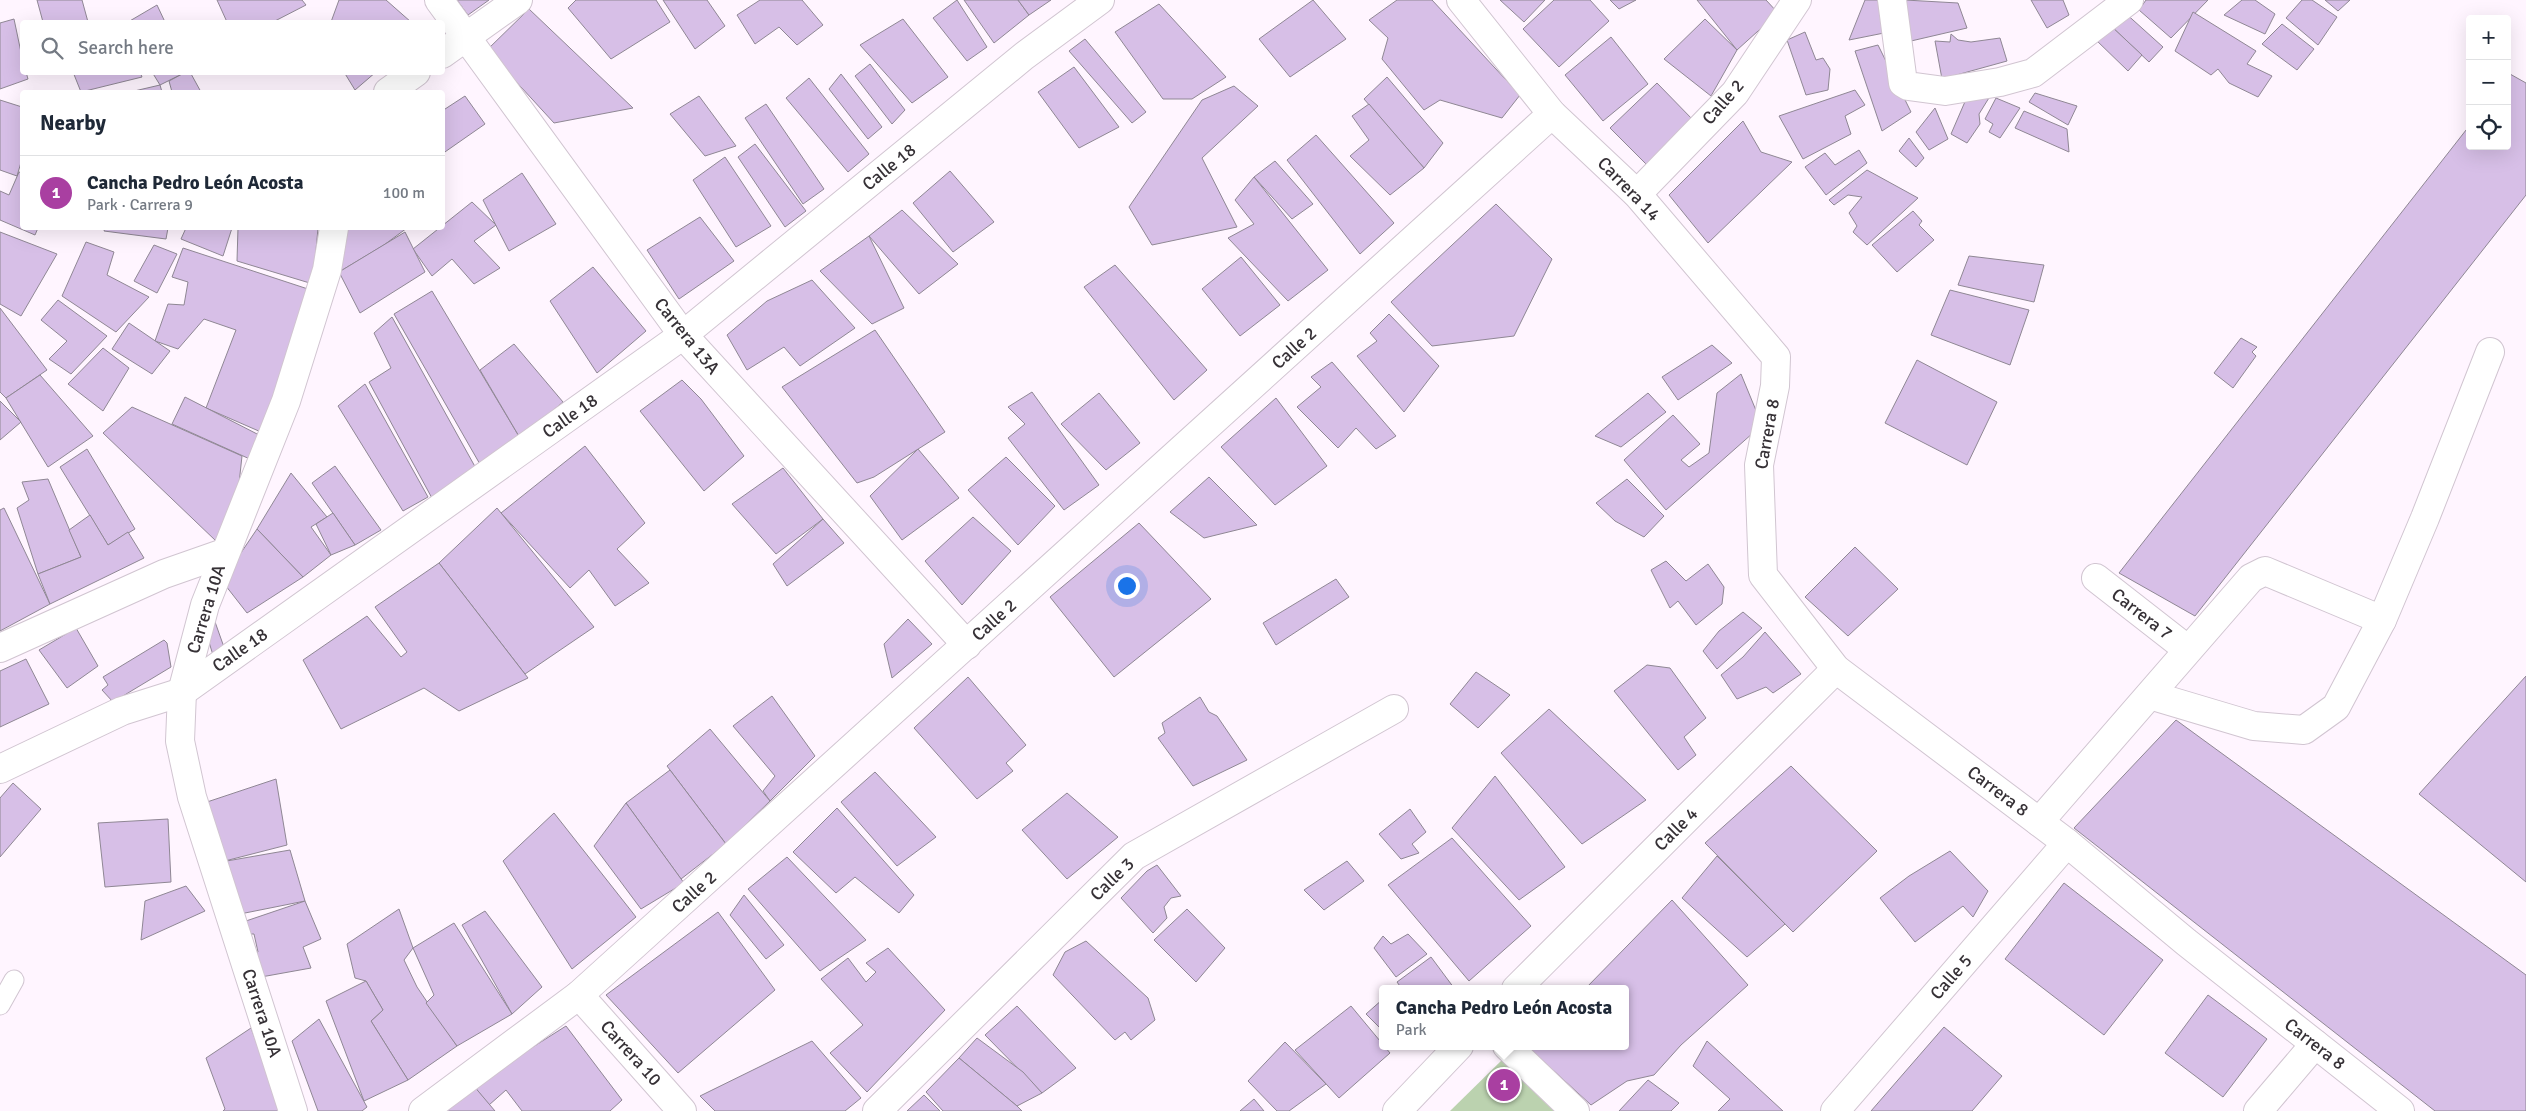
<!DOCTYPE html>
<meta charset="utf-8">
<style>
:root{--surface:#fff;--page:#f2f2f3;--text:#1f2937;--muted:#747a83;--line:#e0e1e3;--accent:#a93fa1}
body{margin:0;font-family:Signika,sans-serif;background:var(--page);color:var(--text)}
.controls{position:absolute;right:15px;top:15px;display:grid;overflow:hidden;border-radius:5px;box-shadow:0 5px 20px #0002}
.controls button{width:45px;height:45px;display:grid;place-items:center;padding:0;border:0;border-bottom:1px solid var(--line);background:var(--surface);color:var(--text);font:25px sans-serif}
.you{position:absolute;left:1126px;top:585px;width:18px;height:18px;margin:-12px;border:4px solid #fff;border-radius:50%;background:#1a73e8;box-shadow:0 0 0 8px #1a73e833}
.badge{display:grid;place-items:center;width:32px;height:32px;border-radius:50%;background:var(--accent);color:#fff;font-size:16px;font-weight:700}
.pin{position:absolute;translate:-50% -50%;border:2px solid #fff;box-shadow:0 1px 5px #0006}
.popup{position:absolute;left:1379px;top:985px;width:250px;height:65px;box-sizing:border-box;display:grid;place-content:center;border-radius:5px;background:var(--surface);filter:drop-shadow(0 1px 4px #0005);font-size:16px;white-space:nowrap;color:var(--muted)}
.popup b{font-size:19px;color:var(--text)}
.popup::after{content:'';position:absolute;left:50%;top:100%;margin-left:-10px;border:10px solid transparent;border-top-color:var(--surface)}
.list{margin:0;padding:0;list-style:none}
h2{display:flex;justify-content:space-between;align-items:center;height:65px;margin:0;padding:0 20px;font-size:21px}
h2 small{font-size:16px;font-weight:400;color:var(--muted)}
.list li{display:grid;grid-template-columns:32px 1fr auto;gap:15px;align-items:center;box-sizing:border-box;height:75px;padding:0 20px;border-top:1px solid var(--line)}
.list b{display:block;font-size:19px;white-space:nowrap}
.list p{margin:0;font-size:16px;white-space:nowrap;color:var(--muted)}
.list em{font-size:16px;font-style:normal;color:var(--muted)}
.icon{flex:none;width:28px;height:28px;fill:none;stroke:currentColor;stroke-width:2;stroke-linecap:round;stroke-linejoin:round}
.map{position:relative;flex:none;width:2526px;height:1111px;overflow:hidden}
.search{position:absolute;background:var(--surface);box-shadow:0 5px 20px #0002;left:20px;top:20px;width:425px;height:55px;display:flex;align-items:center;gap:12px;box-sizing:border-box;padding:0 18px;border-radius:5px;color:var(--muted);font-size:19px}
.panel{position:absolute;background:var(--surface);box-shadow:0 5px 20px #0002;left:20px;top:90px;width:425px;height:140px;border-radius:5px}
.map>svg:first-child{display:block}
.green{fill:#bbd2af}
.building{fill:#d7bfe7;stroke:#8f8794}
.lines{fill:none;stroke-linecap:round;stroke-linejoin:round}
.lane-casing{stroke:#d1c5d1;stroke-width:21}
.street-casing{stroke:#d1c5d1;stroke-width:30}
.lane{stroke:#fff;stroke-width:19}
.street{stroke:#fff;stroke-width:28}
.labels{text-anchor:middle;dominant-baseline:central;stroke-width:4.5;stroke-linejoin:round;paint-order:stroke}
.street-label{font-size:18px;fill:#363136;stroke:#fff}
</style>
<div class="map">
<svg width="2526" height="1111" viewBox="0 0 2526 1111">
<rect width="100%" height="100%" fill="#fff5ff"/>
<!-- green -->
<polygon class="green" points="1503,1059 1559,1111 1450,1111"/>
<!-- building -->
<g class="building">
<polygon points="37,0 82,0 88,22 43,22"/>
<polygon points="217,0 302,0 306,5 273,22 227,22"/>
<polygon points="339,0 386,0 411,22 331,22"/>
<polygon points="457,0 489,0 468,15"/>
<polygon points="576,0 656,0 670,22 611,59 568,8"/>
<polygon points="663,0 707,0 725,26 695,49"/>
<polygon points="760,0 802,0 823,25 797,45 779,27 755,44 737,15"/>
<polygon points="957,0 987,47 967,61 933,18"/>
<polygon points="964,0 1018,0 1029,15 994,43"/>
<polygon points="1018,0 1051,0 1029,15"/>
<polygon points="1313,0 1346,39 1290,77 1259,39"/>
<polygon points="1397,0 1432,0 1520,95 1502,118 1440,100 1424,110 1382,59 1388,38 1369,20"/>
<polygon points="1500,0 1545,0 1524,22"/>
<polygon points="1554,0 1590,0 1609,21 1559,67 1523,29"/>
<polygon points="1610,0 1636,0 1619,9"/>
<polygon points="1697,0 1766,0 1778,13 1737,50"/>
<polygon points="1865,0 1885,0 1889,32 1849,40"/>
<polygon points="1905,0 1958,3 1967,28 1911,41"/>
<polygon points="2031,0 2063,0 2069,15 2047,28"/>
<polygon points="2146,0 2208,0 2171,38 2139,10"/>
<polygon points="2242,0 2255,0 2275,14 2265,34 2224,15"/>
<polygon points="2302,0 2312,0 2337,17 2318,45 2286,18"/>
<polygon points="2325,0 2350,0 2338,11"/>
<polygon points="1159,4 1226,77 1192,99 1163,99 1115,32"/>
<polygon points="157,5 165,22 128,22"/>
<polygon points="529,9 633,108 554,123 487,50"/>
<polygon points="2123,11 2163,47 2149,62 2111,26"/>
<polygon points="2193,12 2256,51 2247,64 2272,76 2258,97 2229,83 2218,69 2211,75 2175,51"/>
<polygon points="14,19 22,57 22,72 26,72 28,79 0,89 0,23"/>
<polygon points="903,19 948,77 912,103 860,45"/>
<polygon points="1705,19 1737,50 1711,96 1664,59"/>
<polygon points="2282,24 2314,49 2297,70 2262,44"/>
<polygon points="2111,26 2142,55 2128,71 2095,39"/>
<polygon points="1805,32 1816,60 1823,58 1830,69 1828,90 1806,95 1787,40"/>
<polygon points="1951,34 1958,40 1971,42 2000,38 2007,61 1942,79 1935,41 1950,42"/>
<polygon points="1611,37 1648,84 1603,121 1565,75"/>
<polygon points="1085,39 1146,112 1132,123 1069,51"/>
<polygon points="1878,45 1911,112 1882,131 1855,51"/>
<polygon points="870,64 905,110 892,124 855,76"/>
<polygon points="1074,67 1119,127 1079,148 1038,92"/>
<polygon points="73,72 140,72 142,77 81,92"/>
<polygon points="152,72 186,72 160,85"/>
<polygon points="186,72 190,72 201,92 172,92 169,81"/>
<polygon points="344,72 376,72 355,90"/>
<polygon points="841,74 882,127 868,139 829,89"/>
<polygon points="2510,74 2526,83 2526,195 2195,616 2119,573 2470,125 2470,146 2507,146 2507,77"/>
<polygon points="1387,77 1443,143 1424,168 1364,99"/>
<polygon points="809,78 869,154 848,172 786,98"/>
<polygon points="1657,83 1694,121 1648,166 1610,128"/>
<polygon points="160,85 162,92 130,92"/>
<polygon points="1234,86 1258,106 1202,158 1237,227 1152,245 1129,207 1202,100"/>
<polygon points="1855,90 1865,105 1845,116 1851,134 1803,159 1779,116"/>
<polygon points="1992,93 1979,114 1980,124 1967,143 1951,134 1967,97"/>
<polygon points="2035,93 2077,106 2068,125 2029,102"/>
<polygon points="465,96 485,124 442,154 442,111"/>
<polygon points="699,96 736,146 705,156 670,114"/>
<polygon points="1996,98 2020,108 2000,138 1989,132 1993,124 1985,119"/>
<polygon points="0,100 22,107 22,159 17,176 0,170"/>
<polygon points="766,104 824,189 803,204 745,118"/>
<polygon points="1369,104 1424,168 1390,195 1350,156 1369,140 1352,116"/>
<polygon points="1935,108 1948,139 1929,150 1916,132"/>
<polygon points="2024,111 2067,129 2069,152 2015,128"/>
<polygon points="1743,121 1761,152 1792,162 1708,243 1669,195"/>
<polygon points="1316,135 1394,223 1360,254 1287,160"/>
<polygon points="1909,138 1924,158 1916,167 1899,151"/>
<polygon points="755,144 806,211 785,227 738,157"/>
<polygon points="1859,150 1867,163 1826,195 1805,167 1825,153 1835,165"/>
<polygon points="725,157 771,226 736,247 693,180"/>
<polygon points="1275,161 1313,204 1292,219 1254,177"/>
<polygon points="1867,170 1918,198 1867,245 1853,232 1857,226 1849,213 1862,197 1848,195 1834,205 1829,200"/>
<polygon points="950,171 994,222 953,252 913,203"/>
<polygon points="19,172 22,173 22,228 38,228 35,235 0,220 0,191 9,195"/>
<polygon points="522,173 556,224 509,251 483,200"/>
<polygon points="1254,177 1328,270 1288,301 1228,238 1254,224 1235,200"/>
<polygon points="472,202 496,225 474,241 500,268 474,284 452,259 432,276 413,249"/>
<polygon points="1496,204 1552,259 1514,336 1432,346 1391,302"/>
<polygon points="902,210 958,264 919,294 869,236"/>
<polygon points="1913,211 1922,221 1919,225 1934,240 1897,272 1872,245"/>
<polygon points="700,217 734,261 679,299 647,250"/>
<polygon points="105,228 168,228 166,239 104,231"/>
<polygon points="186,228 232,228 223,256 181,239"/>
<polygon points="238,228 318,228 313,284 237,261"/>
<polygon points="337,228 407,228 384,245 339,272"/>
<polygon points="0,232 57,254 21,316 0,304"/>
<polygon points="405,232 425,272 360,313 339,272"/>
<polygon points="869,236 904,308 872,324 820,271"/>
<polygon points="86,242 114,252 107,275 149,297 116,332 62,296"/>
<polygon points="154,245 177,254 157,293 134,281"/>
<polygon points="183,248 311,290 261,432 206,408 236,330 204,319 178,349 155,341 168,304 184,305 188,282 172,277"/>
<polygon points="1969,256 2044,265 2034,302 1958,285"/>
<polygon points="1241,257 1280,305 1240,336 1202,289"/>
<polygon points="1115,265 1207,370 1174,400 1084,287"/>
<polygon points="593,267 646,331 597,373 550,301"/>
<polygon points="812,280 855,328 800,366 784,347 747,370 727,335 767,301"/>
<polygon points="1950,290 2029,310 2010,365 1931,335"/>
<polygon points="432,291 520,438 481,466 394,314"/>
<polygon points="58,300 107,336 71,374 49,359 67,341 41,320"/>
<polygon points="0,308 47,370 6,398 0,392"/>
<polygon points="1389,314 1439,366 1404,412 1357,356 1377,341 1370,333"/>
<polygon points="392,317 478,472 433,500 369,382 391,368 374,333"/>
<polygon points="129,323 170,351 152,374 112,349"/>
<polygon points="875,330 945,432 874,477 857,483 782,387"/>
<polygon points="2241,338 2257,347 2252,352 2256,356 2233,388 2214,373"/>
<polygon points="514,344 563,402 520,438 480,370"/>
<polygon points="1712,345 1732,363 1678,400 1662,377"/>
<polygon points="103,348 129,368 103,411 68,384"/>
<polygon points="1917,360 1997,402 1967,465 1885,423"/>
<polygon points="1332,362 1396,436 1376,449 1356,428 1338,448 1297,407 1321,387 1311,377"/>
<polygon points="1741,374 1762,425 1666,510 1624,460 1673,415 1700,444 1681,460 1689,467 1709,453 1717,393"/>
<polygon points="40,375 93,436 48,467 6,398"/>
<polygon points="682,380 701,399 744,456 704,491 640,411"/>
<polygon points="365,384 428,497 403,511 338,406"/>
<polygon points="1032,392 1099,485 1064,510 1008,438 1025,424 1008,407"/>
<polygon points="1099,393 1140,443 1106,470 1061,424"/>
<polygon points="1648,393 1666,412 1621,447 1595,436"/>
<polygon points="185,397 261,436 252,460 172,424"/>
<polygon points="1276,398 1327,466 1275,505 1221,447"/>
<polygon points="0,401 21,422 0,440"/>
<polygon points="132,407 242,456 237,502 216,541 103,433"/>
<polygon points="585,446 645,523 617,549 649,583 615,606 589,570 570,588 501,513"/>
<polygon points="87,449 135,529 108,545 60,467"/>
<polygon points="918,449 959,498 902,540 870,496"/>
<polygon points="1006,457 1055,506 1018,545 968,490"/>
<polygon points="335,466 381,530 355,545 312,483"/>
<polygon points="783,468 823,519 776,554 732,504"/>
<polygon points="291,473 327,517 311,527 331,555 303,577 257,529"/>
<polygon points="1209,477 1257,525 1204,538 1170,512"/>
<polygon points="48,479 81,557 38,574 17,508 29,500 22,482"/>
<polygon points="1627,479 1664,516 1644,537 1615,521 1596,503"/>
<polygon points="4,508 50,604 0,631 0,510"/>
<polygon points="497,508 594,627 525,674 439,563"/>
<polygon points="333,513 355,545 331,555 316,524"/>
<polygon points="90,515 108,545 128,532 144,558 50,604 38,574 81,557 69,530"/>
<polygon points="973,517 1011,551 962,605 925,561"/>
<polygon points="823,519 844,543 787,586 773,564"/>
<polygon points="1139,523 1211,599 1114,677 1050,597"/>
<polygon points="257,529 303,577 247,613 222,581"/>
<polygon points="1855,547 1898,589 1848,636 1805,597"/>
<polygon points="1666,561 1686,581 1708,564 1724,587 1722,604 1696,625 1678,601 1670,608 1651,570"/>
<polygon points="439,563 528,678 459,711 424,688 341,729 303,660 367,616 401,657 407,652 375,607"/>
<polygon points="1336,579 1349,597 1276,645 1263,623"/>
<polygon points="1743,612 1762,628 1717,669 1703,651 1719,631"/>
<polygon points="214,619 225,650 213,655 203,623"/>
<polygon points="908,619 932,644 892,678 884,644"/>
<polygon points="76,628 98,666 67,688 39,650"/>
<polygon points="1765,632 1801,674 1773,693 1766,687 1737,699 1721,675 1743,657"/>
<polygon points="164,640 167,643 171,667 113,702 102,690 108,685 103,677"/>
<polygon points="26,659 49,704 0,727 0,671"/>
<polygon points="1647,665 1670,668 1706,718 1684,737 1696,755 1678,770 1614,691"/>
<polygon points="1476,672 1510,695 1478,728 1450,704"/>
<polygon points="2526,676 2526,882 2419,794"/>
<polygon points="968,677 1026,745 1006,763 1013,771 977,799 914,728"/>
<polygon points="772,696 815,756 770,801 763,791 775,776 733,726"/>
<polygon points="1200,697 1209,712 1217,716 1247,760 1193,786 1158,738 1165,733 1162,723"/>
<polygon points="1549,709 1646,800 1582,844 1501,753"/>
<polygon points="2176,720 2526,975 2526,1111 2435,1111 2074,828"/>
<polygon points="710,729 770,801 726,844 667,766"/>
<polygon points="1791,766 1877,851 1793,932 1705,843"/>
<polygon points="670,770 726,844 681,879 626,803"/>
<polygon points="875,772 936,837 897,866 841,802"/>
<polygon points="1495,776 1565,867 1519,900 1452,828"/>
<polygon points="276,779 287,845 221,862 204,803"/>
<polygon points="13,783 41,809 0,857 0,798"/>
<polygon points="1067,793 1118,837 1067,879 1022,830"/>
<polygon points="626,803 684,883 641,909 594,846"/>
<polygon points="837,808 914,895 899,913 855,877 836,893 793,852"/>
<polygon points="1410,809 1426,832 1412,844 1419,853 1401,859 1379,834"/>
<polygon points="554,813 636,917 572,969 503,861"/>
<polygon points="168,819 171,882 105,887 98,823"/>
<polygon points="1452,838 1531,926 1469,981 1388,885"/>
<polygon points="290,850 305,901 235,915 221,862"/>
<polygon points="1950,851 1988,891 1973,917 1963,906 1915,942 1880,898 1909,876"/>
<polygon points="1717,856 1785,924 1747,957 1682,898"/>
<polygon points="787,857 866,940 820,971 748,889"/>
<polygon points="1347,861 1364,881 1324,910 1304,890"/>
<polygon points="1157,865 1181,896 1171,898 1164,907 1167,918 1153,933 1121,898 1147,871"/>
<polygon points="2064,883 2163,960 2104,1035 2005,959"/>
<polygon points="186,886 205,911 141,940 145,901"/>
<polygon points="744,895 784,945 766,959 730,915"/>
<polygon points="1672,900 1748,985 1681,1045 1654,1075 1627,1081 1591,1105 1528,1047 1625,1046 1625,989 1585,989"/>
<polygon points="305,901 321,939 303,947 311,968 261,977 250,956 258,952 254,934 246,934 243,922"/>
<polygon points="399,909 413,948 404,960 417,987 457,1046 408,1080 371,1021 383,1010 366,981 355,978 347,944"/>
<polygon points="1187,909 1225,948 1196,982 1154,940"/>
<polygon points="485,911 542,987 512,1014 462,925"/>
<polygon points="718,912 775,990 678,1073 606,995"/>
<polygon points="454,923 512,1014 457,1046 426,1003 434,995 413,948"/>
<polygon points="1408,934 1427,954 1396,977 1374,948 1383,936 1391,944"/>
<polygon points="1086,941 1148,998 1155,1020 1131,1040 1125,1032 1115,1040 1053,975 1065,952"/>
<polygon points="888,948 945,1010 867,1092 830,1053 863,1025 821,979 848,958 866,982 876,972 866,963"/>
<polygon points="1431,957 1454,988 1402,989 1397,982"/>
<polygon points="366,981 383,1010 371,1021 408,1080 364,1101 326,1001"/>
<polygon points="2208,995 2267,1039 2223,1097 2165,1053"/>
<polygon points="1383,999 1383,1031 1366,1014"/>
<polygon points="1017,1006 1076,1068 1042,1093 985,1035"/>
<polygon points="1351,1006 1390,1053 1339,1098 1295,1050"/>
<polygon points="319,1019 367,1107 362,1111 318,1111 292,1041"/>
<polygon points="566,1026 622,1100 610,1111 522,1111 506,1090 489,1105 473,1085"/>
<polygon points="1944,1027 2002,1076 1972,1111 1871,1111"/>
<polygon points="251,1028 282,1111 223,1111 225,1109 206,1058"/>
<polygon points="977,1038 1023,1072 1042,1093 1017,1106 959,1058"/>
<polygon points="812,1041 861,1098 845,1111 715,1111 700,1096"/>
<polygon points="1707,1041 1783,1111 1718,1111 1730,1099 1693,1066"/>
<polygon points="1285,1042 1326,1084 1289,1111 1277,1111 1248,1081"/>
<polygon points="959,1058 1017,1106 1022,1111 943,1111 926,1092"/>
<polygon points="1648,1080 1679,1103 1671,1111 1619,1111"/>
<polygon points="473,1085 495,1111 439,1111"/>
<polygon points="924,1095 940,1111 907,1111"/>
<polygon points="1254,1099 1264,1111 1240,1111"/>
</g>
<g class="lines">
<!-- lane casing -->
<g class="lane-casing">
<polyline id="lane" points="0,1005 14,980"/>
</g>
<!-- street casing -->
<g class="street-casing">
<g id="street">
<polyline points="439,0 683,335 967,645"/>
<polyline points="1461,0 1552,114 1637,194 1776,357 1775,386 1759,465 1763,575 1836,669 2067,843 2186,942 2400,1111"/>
<polyline points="1892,0 1903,83 1908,86 1945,91 2000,82 2033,73 2129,0"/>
<polyline points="442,54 518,0"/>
<polyline points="388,92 416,72"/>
<polyline points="1637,194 1735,93 1797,0"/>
<polyline points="2096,578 2187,649"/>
<polyline points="0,648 164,574 224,553"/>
<polyline points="2150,695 2254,726 2304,730 2336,707 2382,620"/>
<polyline points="0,769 122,711 182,692 683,335 1024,56 1100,0"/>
<polyline points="2039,822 2251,578 2265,571 2382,620 2425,518 2490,352"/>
<polyline points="1516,989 1836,669"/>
<polyline points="579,995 682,1111"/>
<polyline points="1507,1046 1575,1111"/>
<polyline points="293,1111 192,797 180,741 182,692 205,605 286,401 327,270 334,228"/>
<polyline points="423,1111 579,995 1552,114"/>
<polyline points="877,1111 1134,856 1394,709"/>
<polyline points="1397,1111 1459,1046"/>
<polyline points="1835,1111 2067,843"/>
<polyline points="2258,1111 2315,1044"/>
</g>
</g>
<!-- lane -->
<use href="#lane" class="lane"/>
<!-- street -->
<use href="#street" class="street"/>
</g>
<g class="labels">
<!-- street labels -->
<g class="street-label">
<text transform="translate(1723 102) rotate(-49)">Calle 2</text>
<text transform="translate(889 167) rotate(-39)">Calle 18</text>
<text transform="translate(1629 189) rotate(46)">Carrera 14</text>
<text transform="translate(687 336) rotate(51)">Carrera 13A</text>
<text transform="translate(1294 348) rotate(-42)">Calle 2</text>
<text transform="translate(570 416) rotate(-35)">Calle 18</text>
<text transform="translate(1767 434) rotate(-80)">Carrera 8</text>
<text transform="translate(206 609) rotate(-73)">Carrera 10A</text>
<text transform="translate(2142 614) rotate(38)">Carrera 7</text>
<text transform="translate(994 620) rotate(-42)">Calle 2</text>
<text transform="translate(240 650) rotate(-35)">Calle 18</text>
<text transform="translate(1998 791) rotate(37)">Carrera 8</text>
<text transform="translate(1676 829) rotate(-45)">Calle 4</text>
<text transform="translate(1112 879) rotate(-44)">Calle 3</text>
<text transform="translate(694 892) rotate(-42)">Calle 2</text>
<text transform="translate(1951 977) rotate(-49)">Calle 5</text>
<text transform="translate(262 1013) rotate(72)">Carrera 10A</text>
<text transform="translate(2315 1044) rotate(38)">Carrera 8</text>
<text transform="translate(631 1053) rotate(48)">Carrera 10</text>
</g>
</g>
</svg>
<div class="controls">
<button>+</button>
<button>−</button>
<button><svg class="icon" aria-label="locate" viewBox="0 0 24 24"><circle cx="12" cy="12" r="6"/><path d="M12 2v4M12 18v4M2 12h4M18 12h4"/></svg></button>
</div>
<div class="you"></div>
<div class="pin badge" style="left:1504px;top:1085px">1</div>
<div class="popup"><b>Cancha Pedro León Acosta</b>Park</div>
<div class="search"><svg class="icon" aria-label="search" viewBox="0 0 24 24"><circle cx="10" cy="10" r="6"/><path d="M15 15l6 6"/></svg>Search here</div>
<section class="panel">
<h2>Nearby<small></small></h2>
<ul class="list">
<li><span class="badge">1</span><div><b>Cancha Pedro León Acosta</b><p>Park · Carrera 9</p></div><em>100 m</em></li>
</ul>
</section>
</div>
